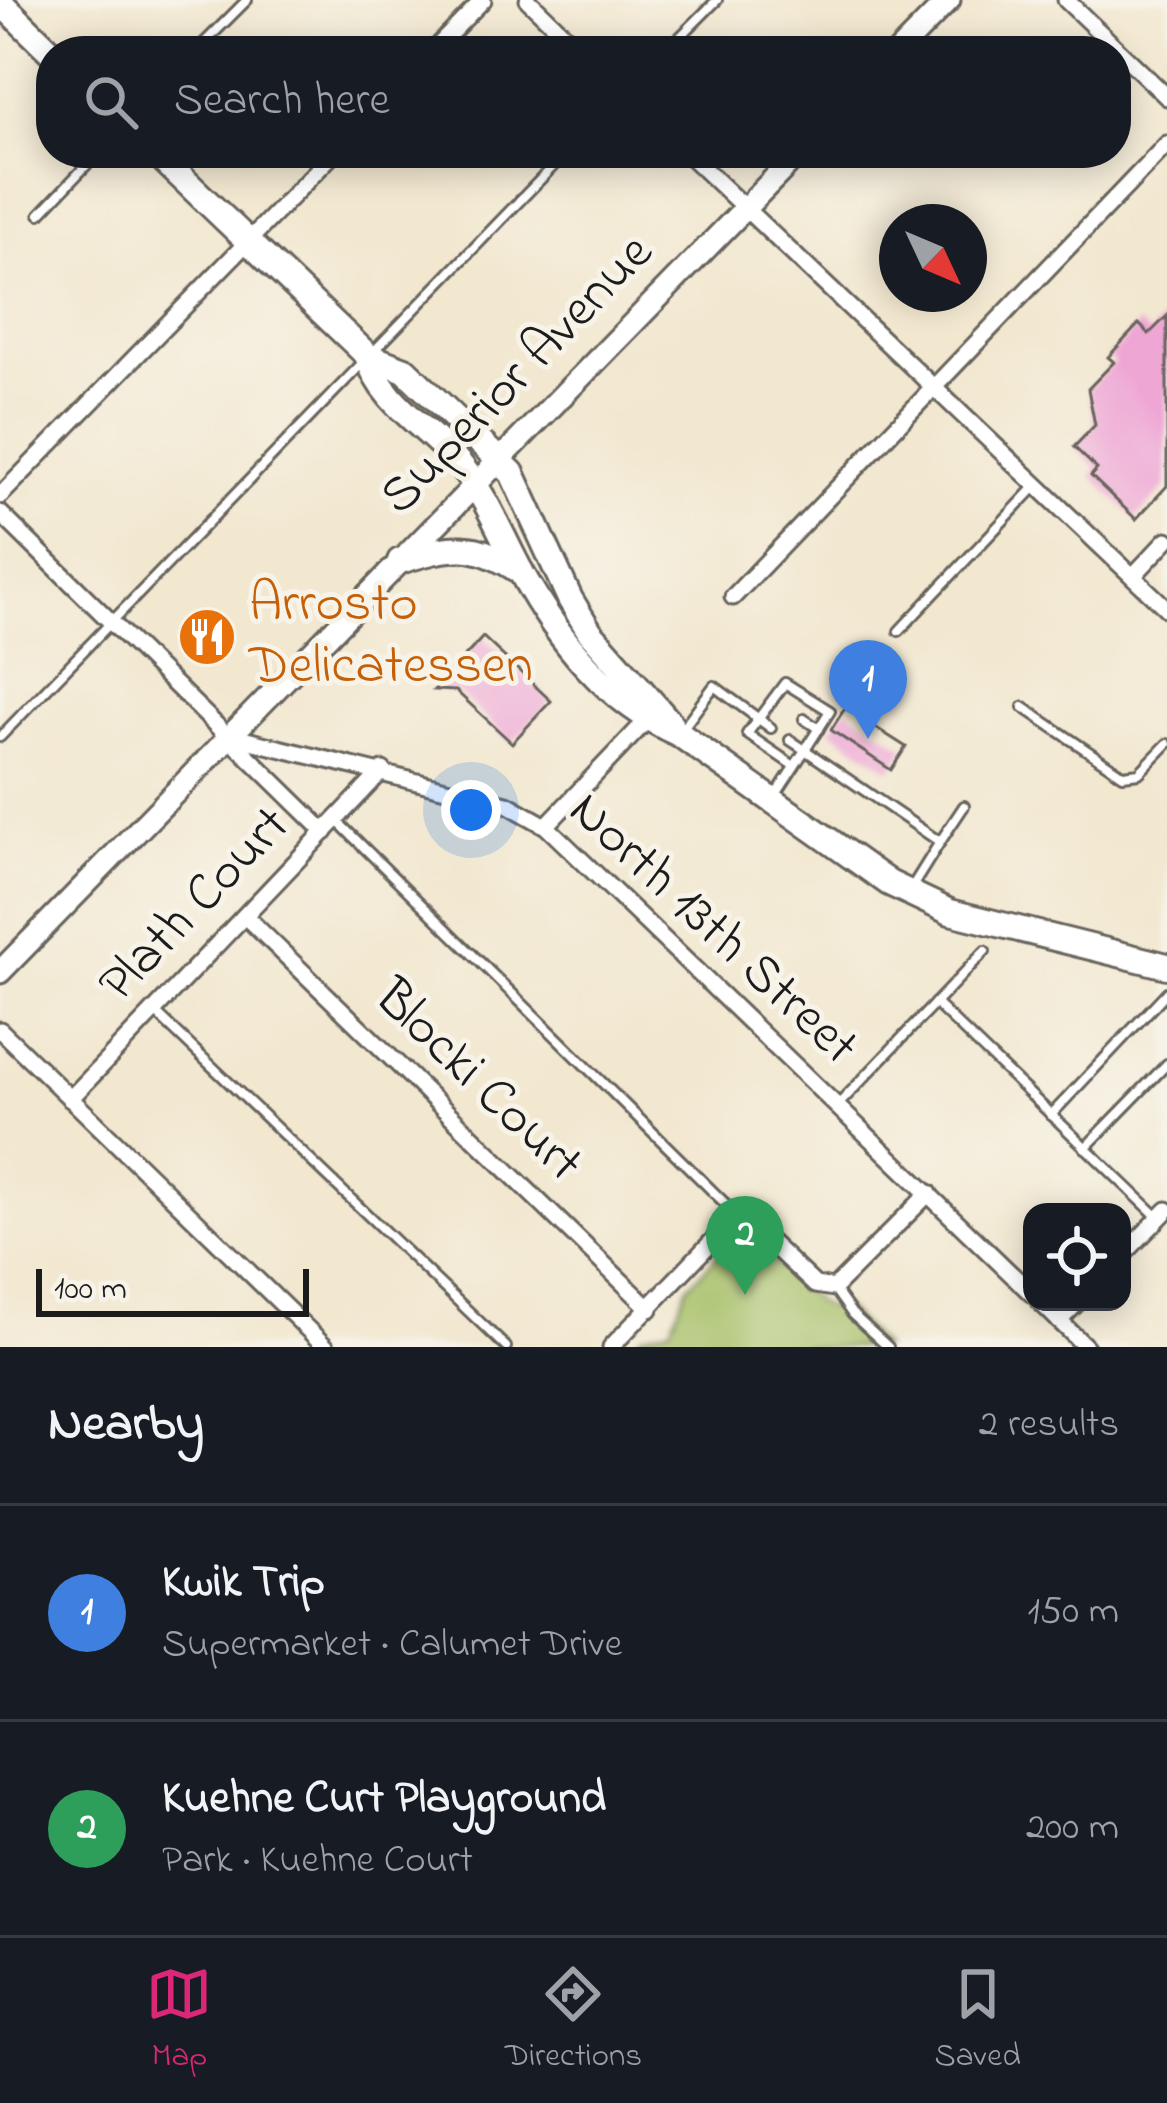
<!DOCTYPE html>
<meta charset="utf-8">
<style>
:root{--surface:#171b24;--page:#242831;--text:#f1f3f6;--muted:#9ea1a6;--line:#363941;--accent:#db2777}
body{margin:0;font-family:"Indie Flower",sans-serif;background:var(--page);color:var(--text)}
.controls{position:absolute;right:36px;bottom:36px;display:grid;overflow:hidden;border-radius:24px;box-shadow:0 6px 30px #0003}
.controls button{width:108px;height:108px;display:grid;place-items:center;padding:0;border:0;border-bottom:3px solid var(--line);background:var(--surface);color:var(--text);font:60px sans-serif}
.compass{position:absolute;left:879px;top:204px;width:108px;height:108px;border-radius:50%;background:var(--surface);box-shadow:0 6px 30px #0003;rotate:134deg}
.scale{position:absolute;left:36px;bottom:30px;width:273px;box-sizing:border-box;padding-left:12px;border:6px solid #1c1c1c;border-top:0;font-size:33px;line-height:42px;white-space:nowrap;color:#1c1c1c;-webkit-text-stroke:9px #f7f3e8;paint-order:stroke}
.you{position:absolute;left:471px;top:810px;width:42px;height:42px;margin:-30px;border:9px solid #fff;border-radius:50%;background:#1a73e8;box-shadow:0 0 0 18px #1a73e833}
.badge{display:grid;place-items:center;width:78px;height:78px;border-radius:50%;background:var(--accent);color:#fff;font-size:39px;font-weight:700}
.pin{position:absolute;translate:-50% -99px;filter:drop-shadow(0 3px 6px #0008)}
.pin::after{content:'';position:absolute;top:63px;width:42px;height:36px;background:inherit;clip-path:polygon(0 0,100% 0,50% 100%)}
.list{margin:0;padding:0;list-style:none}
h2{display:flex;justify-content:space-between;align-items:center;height:156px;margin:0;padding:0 48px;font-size:51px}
h2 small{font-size:39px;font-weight:400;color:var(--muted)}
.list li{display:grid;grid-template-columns:78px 1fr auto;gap:36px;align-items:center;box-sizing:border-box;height:216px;padding:0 48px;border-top:3px solid var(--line)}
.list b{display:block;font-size:45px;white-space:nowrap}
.list p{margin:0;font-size:39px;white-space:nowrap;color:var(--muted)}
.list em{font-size:39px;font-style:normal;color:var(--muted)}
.icon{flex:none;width:66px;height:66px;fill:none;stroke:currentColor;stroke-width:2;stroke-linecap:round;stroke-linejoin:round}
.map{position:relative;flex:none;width:1167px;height:1347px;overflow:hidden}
.search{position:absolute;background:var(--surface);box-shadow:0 6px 30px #0003;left:36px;right:36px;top:36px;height:132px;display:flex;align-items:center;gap:30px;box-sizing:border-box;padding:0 42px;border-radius:48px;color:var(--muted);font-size:45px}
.sheet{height:588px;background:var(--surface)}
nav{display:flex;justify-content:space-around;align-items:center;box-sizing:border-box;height:168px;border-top:3px solid var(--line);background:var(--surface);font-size:33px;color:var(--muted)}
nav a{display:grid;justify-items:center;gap:6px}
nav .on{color:var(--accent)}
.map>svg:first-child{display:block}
.green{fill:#a3be64;stroke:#606d40;stroke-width:3}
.building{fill:#eea6d5}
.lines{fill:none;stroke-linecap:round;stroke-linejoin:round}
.lane-casing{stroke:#67635b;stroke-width:14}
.street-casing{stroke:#67635b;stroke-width:21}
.secondary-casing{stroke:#67635b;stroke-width:27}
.primary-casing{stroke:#67635b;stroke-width:30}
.lane{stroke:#fff;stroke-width:8}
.street{stroke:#fff;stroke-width:15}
.secondary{stroke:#fff;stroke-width:21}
.primary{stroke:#fff;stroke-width:24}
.labels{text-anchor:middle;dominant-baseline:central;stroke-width:10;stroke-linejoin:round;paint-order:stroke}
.street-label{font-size:54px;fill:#1c1c1c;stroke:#f7f3e8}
.food-label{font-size:54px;fill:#c56008;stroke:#f7f3e8;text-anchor:start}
</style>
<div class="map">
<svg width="1167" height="1347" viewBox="0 0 1167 1347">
<rect width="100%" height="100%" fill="#f7f3e8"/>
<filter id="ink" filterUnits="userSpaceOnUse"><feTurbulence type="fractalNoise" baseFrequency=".00833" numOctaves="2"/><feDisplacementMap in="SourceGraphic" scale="24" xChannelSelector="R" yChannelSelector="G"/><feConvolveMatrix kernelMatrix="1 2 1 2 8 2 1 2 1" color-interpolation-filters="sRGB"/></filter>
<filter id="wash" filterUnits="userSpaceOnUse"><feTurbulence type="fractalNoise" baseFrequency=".004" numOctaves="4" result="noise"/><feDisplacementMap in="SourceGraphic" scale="48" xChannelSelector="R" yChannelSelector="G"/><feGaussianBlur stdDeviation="2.7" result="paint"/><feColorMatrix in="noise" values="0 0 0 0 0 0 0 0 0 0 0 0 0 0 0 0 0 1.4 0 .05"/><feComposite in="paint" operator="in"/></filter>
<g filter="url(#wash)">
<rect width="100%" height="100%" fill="#f2e7cf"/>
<!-- green -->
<polygon class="green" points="744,1241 757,1246 816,1302 828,1308 841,1304 883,1347 630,1347 642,1335 671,1327 687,1287 728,1245"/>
<g id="blocks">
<!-- building -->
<g class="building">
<polygon points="1167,316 1167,486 1136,519 1091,476 1097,469 1074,447 1095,425 1088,389 1114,362 1108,357 1139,324 1149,334"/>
<polygon points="483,637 551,701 512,743 456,691 434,690"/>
<polygon points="845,708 906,747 891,770 831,730"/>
</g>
</g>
</g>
<g filter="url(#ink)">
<use href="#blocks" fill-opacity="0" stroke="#67635b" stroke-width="3"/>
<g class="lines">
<!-- lane casing -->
<g class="lane-casing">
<g id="lane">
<polyline points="196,51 247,0"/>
<polyline points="666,51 717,0"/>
<polyline points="40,214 98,153"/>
<polyline points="899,631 1036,486"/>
<polyline points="1023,707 1123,775 1139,773 1167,744"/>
<polyline points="804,719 819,729"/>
<polyline points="680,732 714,686 771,728"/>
<polyline points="0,737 566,153"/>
<polyline points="794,766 747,734 785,683 830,711 805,750 940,842 912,887"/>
<polyline points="773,799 805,750 790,740"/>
<polyline points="337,821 749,1227"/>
<polyline points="940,842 964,806"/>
<polyline points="935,1003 1159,1218"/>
<polyline points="155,1012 506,1347"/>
<polyline points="839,1104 985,951"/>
<polyline points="1051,1115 1167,992"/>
<polyline points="1085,1148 1167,1064"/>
<polyline points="835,1290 852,1314 888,1347"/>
</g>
</g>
<!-- street casing -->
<g class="street-casing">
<g id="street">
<polyline points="528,0 581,51"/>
<polyline points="1066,0 1167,97"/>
<polyline points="433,51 483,0"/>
<polyline points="687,153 1167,609"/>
<polyline points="0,496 334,153"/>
<polyline points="0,513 325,832"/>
<polyline points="1133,576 1167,540"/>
<polyline points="733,597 1167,144"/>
<polyline points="230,736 507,804 546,826 1032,1294"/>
<polyline points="546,826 647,720"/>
<polyline points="245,916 650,1309"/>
<polyline points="0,1030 326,1347"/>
<polyline points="70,1099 383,770"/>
<polyline points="1122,1256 1167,1210"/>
<polyline points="1040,1302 1086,1347"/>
<polyline points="1059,1321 1078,1302"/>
<polyline points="611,1347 723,1230 750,1228 760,1233 815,1285 834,1288 929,1193"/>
</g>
</g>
<!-- secondary casing -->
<g class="secondary-casing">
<g id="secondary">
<polyline points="899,51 949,0"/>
<polyline points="0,972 799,153"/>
</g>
</g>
<!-- primary casing -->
<g class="primary-casing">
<g id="primary">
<polyline points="0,2 51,52"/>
<polyline points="156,153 368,356 405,370 512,473 570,599 590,632 670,723"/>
<path d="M368,356c11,47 67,76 95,112 25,32 39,69 58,104 38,69 85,129 158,162l210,149 61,29 217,54"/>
<path d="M400,561c52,-16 74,-21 121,11"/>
</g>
</g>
<!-- lane -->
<use href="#lane" class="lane"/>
<!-- street -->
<use href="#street" class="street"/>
<!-- secondary -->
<use href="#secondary" class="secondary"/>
<!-- primary -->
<use href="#primary" class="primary"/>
</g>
</g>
<!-- icons -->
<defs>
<g id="restaurant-disc" transform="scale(3)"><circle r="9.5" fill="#e8710a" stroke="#f7f3e8"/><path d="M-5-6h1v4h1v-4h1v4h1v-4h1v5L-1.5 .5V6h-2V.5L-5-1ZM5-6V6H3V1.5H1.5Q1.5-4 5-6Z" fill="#fff"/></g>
</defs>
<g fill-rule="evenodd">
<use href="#restaurant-disc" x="207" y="637"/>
</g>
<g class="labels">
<!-- street labels -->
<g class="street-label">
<text transform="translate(518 376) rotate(-46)">Superior Avenue</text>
<text transform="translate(196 906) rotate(-46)">Plath Court</text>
<text transform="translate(712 930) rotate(43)">North 13th Street</text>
<text transform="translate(477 1082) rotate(44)">Blocki Court</text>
</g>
<!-- food labels -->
<g class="food-label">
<text x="249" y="606">Arrosto<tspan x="249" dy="62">Delicatessen</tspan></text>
</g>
</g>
</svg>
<div class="controls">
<button><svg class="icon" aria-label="locate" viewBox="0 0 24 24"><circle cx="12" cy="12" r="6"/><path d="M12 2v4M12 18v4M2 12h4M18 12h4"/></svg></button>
</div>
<svg class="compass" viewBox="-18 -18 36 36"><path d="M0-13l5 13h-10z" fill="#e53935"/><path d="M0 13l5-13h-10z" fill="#9ea1a6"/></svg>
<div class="scale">100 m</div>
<div class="you"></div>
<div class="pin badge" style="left:868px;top:739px;background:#3f7fe0">1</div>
<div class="pin badge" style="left:745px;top:1295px;background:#2e9e5b">2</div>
<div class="search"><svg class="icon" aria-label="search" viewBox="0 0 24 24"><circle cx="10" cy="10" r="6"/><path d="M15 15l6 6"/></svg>Search here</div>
</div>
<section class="sheet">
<h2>Nearby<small>2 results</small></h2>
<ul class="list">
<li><span class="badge" style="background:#3f7fe0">1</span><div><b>Kwik Trip</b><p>Supermarket · Calumet Drive</p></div><em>150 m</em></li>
<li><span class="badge" style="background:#2e9e5b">2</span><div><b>Kuehne Curt Playground</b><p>Park · Kuehne Court</p></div><em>200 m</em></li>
</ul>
</section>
<nav>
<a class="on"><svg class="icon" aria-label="map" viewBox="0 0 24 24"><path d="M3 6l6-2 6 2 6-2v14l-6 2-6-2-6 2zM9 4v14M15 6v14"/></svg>Map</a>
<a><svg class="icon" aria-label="directions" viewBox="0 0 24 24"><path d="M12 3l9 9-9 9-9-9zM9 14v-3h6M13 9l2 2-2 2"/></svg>Directions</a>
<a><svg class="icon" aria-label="saved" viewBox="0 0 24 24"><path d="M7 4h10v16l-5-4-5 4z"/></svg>Saved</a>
</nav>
